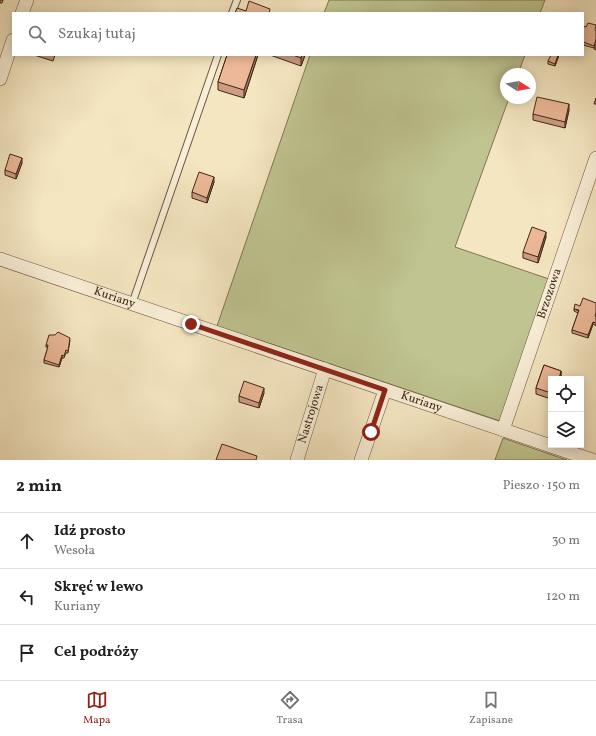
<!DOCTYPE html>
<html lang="pl">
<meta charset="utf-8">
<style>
:root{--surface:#fff;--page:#f2f2f2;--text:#202124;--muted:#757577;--line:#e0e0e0;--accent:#8f2418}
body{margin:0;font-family:Vollkorn,serif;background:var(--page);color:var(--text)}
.controls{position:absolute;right:12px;bottom:12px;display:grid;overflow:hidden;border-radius:0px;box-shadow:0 2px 10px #0003}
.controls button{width:36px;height:36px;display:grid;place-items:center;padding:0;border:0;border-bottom:1px solid var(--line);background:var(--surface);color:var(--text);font:20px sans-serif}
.compass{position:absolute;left:500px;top:68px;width:36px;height:36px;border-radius:50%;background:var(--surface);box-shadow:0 2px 10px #0003;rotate:101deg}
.stop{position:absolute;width:12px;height:12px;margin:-9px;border:3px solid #8f2418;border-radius:50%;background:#fff}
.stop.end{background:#8f2418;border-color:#fff;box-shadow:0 1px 4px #0008}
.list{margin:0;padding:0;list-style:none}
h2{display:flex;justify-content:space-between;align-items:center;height:52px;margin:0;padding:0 16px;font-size:17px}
h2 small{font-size:13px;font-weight:400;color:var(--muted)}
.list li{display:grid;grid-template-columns:26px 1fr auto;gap:12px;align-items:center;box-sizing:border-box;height:56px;padding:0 16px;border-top:1px solid var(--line)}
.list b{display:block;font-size:15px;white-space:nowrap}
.list p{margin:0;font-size:13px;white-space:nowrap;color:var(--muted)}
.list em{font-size:13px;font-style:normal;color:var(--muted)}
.icon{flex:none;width:22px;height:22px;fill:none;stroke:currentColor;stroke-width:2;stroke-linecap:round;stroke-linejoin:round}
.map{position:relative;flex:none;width:596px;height:460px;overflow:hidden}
.search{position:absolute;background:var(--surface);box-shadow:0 2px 10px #0003;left:12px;right:12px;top:12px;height:44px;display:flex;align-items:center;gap:10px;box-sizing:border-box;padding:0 14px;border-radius:0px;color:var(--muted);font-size:15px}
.sheet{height:220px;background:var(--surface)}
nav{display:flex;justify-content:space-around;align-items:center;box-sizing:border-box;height:56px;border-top:1px solid var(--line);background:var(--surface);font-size:11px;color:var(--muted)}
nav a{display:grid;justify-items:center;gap:2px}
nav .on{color:var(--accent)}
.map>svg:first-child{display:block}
.green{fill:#bfc490;stroke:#807554}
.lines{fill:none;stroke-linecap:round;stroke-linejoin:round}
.lane-casing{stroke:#6e5642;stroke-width:8}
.street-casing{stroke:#6e5642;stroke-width:14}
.lane{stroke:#f8efd7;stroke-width:6}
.street{stroke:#f8efd7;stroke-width:13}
.wall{fill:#cb9e82;stroke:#422617}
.shaded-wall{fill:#a5816a;stroke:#422617}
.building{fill:#ecb897;stroke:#422617}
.route{stroke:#8f2418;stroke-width:5}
.labels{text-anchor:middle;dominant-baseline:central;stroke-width:3;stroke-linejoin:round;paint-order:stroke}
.street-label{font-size:12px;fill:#422617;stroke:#f8efd7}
</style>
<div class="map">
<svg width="596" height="460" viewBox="0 0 596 460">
<rect width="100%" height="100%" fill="#f4e6c1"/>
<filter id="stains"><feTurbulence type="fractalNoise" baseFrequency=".005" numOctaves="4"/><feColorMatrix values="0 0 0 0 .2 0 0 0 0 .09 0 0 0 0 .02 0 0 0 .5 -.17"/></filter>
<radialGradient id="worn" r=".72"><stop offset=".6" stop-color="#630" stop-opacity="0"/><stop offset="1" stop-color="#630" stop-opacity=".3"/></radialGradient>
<!-- green -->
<g class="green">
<polygon points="329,0 545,0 540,13 324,13"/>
<polygon points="310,55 525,55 518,74 506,74 506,98 509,98 455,247 549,279 500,421 217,326"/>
<polygon points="503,438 567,460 495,460"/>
</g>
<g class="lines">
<!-- lane casing -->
<g class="lane-casing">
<g id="lane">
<polyline points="232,13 237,0"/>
<polyline points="132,304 218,55"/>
</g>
</g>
<!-- street casing -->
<g class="street-casing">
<g id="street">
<polyline points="22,13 27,0"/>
<polyline points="0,79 13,40"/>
<path id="s1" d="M0,259l592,201"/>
<path id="s2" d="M503,430l93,-272"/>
<path id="s3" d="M297,460l28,-91"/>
<polyline points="361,460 385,390"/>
</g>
</g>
<!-- lane -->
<use href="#lane" class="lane"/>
<!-- street -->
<use href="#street" class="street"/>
</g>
<!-- wall -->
<g class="wall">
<polygon points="0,0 3,0 2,3 0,3"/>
<polygon points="583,26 596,31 596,50 594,49 595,44 594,48 583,45"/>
<polygon points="34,55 55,55 53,61"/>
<polygon points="227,55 258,55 244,98 218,90 218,82"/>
<polygon points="270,55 305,55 301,66"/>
<polygon points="559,55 555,66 548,64 548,61"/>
<polygon points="569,110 565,128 533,120 533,114"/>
<polygon points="22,163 16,179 5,175 5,170"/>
<polygon points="214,182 207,203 192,198 192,192"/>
<polygon points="546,237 538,263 523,258 523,252"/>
<polygon points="574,309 596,317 596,326 593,324 588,338 572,333 572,330 578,313 574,311"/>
<polygon points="70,340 68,353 66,353 64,358 62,358 59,367 44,363 44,360 47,350 48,348 46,347 46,345"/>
<polygon points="544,365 561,371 561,379 551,379 551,399 536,394 536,388"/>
<polygon points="264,393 259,408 239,402 239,396"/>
</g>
<!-- shaded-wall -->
<g class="shaded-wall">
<polygon points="256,55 258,55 244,98 244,90"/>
<polygon points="302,55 305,55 301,66 301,58"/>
<polygon points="558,55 559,55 555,66 555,64"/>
<polygon points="569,104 569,110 565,128 565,122"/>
<polygon points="22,158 22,163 16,179 16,174"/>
<polygon points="214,177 214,182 207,203 207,198"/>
<polygon points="546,232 546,237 538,263 538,257"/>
<polygon points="593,322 593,324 588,338 588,335"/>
<polygon points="62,355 62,358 59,367 59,365"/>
<polygon points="561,371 561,379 559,379"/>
<polygon points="264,388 264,393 259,408 259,403"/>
</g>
<!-- building -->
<g class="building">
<polygon points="249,1 270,9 269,13 235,13 237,8 246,11"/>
<polygon points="588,23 596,25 595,30 596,31 596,39 594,46 583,42 583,26 586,27"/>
<polygon points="227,55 256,55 244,90 218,82"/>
<polygon points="293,55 302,55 301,58"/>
<polygon points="551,55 558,55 555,64 548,61"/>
<polygon points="537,97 569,104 565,122 533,114"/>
<polygon points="596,98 596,104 594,104"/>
<polygon points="10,154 22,158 16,174 5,170"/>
<polygon points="199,172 214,177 207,198 192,192"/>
<polygon points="532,227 546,232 538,257 523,252"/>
<polygon points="583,298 596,303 596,312 595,316 596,317 596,323 593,322 588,335 572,330 579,310 574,309 575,304 580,306"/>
<polygon points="58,332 70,338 68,351 66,350 64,356 62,355 59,365 44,360 47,350 48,345 46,345 49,335 55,335"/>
<polygon points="544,365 561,371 559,379 551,379 551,393 536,388"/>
<polygon points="244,381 264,388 259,403 239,396"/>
<polygon points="222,444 257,456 256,460 216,460"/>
</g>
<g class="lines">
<!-- route -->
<polyline class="route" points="191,324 385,390 371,432"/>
</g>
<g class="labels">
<!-- street labels -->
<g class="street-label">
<text stroke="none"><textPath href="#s2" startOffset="144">Brzozowa</textPath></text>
<text stroke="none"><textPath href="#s1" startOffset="121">Kuriany</textPath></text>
<text stroke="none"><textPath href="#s1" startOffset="445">Kuriany</textPath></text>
<text stroke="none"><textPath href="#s3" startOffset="48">Nastrojowa</textPath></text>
</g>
</g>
<rect width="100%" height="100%" filter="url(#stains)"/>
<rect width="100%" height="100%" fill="url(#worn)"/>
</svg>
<div class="controls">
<button><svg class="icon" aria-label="locate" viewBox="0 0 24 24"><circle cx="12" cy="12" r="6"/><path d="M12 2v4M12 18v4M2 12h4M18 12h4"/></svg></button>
<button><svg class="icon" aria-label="layers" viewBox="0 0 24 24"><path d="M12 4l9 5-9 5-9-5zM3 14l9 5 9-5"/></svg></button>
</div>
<svg class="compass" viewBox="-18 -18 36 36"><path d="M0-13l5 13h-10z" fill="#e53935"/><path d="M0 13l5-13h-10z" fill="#757577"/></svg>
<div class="stop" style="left:371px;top:432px"></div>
<div class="stop end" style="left:191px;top:324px"></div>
<div class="search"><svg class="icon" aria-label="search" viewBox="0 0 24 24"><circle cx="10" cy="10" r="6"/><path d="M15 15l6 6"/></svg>Szukaj tutaj</div>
</div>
<section class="sheet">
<h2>2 min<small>Pieszo · 150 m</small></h2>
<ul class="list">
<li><svg class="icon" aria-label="ahead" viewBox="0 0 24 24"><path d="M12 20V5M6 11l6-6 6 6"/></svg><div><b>Idź prosto</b><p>Wesoła</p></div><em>30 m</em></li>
<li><svg class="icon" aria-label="left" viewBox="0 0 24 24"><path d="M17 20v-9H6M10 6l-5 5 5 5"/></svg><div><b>Skręć w lewo</b><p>Kuriany</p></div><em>120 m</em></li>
<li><svg class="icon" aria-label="arrive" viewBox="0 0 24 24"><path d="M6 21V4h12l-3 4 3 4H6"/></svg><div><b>Cel podróży</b></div></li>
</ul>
</section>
<nav>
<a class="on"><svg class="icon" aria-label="map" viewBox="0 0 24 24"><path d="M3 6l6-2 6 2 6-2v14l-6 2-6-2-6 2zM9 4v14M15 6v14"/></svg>Mapa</a>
<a><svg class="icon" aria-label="directions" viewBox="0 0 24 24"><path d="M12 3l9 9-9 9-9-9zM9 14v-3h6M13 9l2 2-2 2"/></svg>Trasa</a>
<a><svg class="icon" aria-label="saved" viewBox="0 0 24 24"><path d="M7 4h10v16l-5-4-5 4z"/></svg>Zapisane</a>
</nav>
